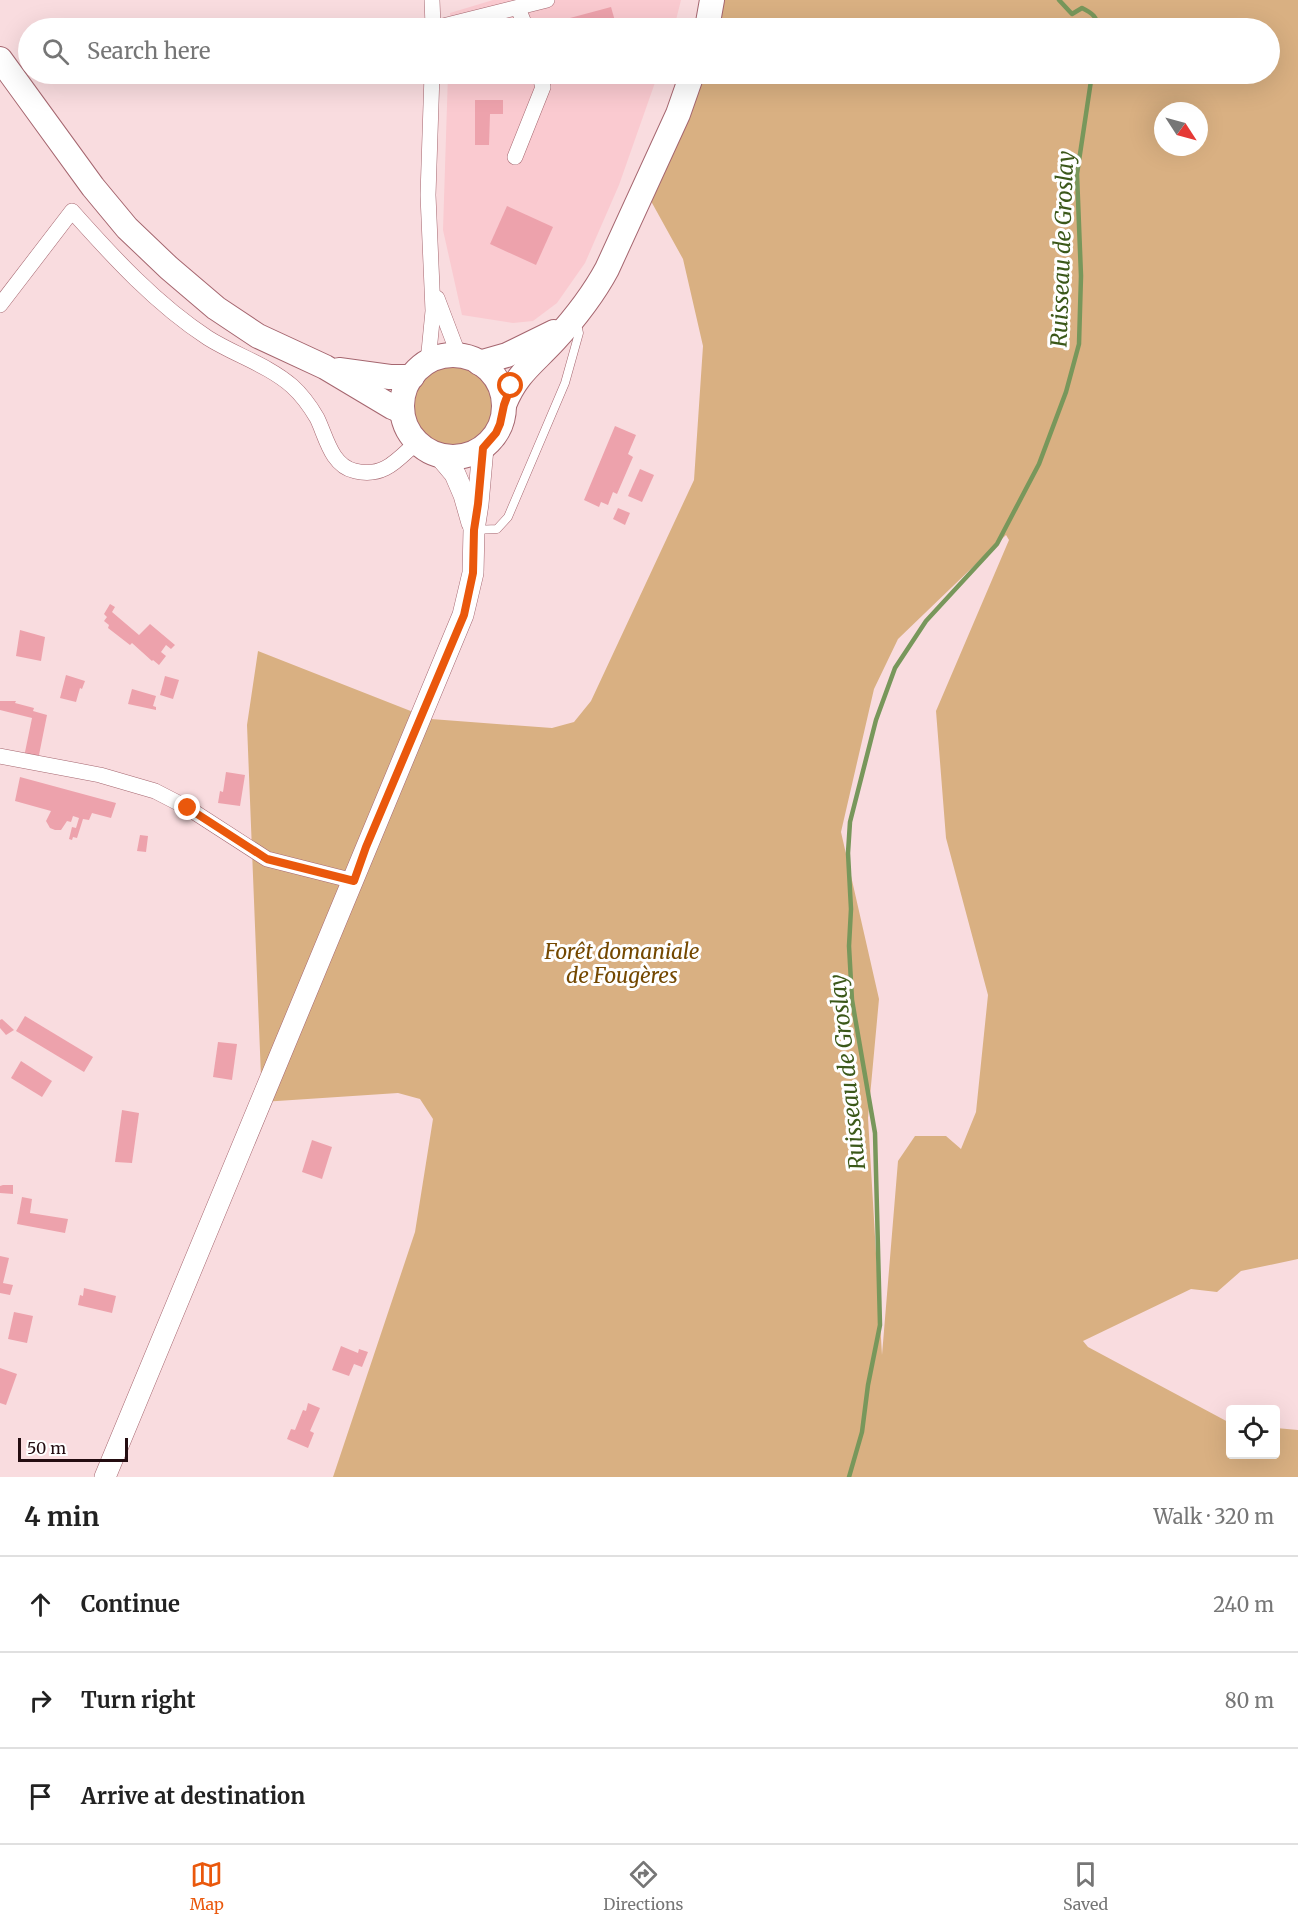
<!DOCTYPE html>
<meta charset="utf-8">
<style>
:root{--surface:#fff;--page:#f2f2f2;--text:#222;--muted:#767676;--line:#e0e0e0;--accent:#ea580c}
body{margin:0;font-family:Merriweather,serif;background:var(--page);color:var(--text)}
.controls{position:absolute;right:18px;bottom:18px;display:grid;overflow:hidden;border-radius:6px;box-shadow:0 6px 24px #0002}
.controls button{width:54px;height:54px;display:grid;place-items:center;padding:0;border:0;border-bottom:2px solid var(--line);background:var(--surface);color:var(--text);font:30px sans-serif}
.compass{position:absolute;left:1154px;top:102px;width:54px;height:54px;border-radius:50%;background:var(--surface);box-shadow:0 6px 24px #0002;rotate:126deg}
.scale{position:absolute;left:18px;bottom:15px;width:110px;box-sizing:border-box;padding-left:6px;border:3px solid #240d11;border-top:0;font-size:16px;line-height:21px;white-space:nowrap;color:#240d11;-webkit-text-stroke:4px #fff;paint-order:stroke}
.stop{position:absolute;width:18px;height:18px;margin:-14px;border:4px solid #ea580c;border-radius:50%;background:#fff}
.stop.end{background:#ea580c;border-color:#fff;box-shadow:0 2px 6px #0008}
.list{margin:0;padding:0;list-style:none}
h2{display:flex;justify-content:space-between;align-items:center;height:78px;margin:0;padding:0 24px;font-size:26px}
h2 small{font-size:20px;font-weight:400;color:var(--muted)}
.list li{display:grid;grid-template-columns:39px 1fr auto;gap:18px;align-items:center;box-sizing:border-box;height:96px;padding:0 24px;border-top:2px solid var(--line)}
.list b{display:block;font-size:22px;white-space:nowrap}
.list em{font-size:20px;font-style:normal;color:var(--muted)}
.icon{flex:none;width:33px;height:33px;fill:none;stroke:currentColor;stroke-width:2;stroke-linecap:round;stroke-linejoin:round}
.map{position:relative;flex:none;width:1298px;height:1477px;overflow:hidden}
.search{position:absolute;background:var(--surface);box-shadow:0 6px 24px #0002;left:18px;right:18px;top:18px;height:66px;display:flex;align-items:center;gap:15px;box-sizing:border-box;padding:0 21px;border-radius:33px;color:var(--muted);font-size:22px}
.sheet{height:366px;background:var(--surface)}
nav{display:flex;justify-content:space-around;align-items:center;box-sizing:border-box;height:84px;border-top:2px solid var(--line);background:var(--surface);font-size:16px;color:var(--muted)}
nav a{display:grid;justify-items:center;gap:3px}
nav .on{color:var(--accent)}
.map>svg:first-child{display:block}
.built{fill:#facad0}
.green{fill:#d9b082;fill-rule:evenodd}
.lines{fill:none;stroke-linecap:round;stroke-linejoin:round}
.stream{stroke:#78975b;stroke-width:4.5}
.building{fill:#eda2ac}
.lane-casing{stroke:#a5666f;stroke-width:9}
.street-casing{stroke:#a5666f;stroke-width:16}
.secondary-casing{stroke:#a5666f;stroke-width:22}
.primary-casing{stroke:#a5666f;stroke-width:26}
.lane{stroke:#fff;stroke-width:8}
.street{stroke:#fff;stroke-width:15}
.secondary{stroke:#fff;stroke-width:21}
.primary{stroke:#fff;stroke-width:24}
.route{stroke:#ea580c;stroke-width:8}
.labels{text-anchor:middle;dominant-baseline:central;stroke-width:6;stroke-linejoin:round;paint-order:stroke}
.park-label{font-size:21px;font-style:italic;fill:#744800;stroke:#fff}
.water-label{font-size:22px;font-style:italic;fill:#3b5819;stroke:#fff}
</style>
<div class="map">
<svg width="1298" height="1477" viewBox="0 0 1298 1477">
<rect width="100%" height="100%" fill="#f9dcdf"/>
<!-- built -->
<g class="built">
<polygon points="493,0 681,0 674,28 449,28 450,13"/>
<polygon points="448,74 658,74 619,185 585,263 557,303 533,321 513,323 462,315 443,230"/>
</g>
<!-- green -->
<g class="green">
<path d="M725,0h573v1259l-57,12 -24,21 -26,-3 -108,52 5,6 142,76v31h46v-26l22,2v47h-965l82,-245 18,-113 -13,-20 -22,-6 -136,9 -15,-377 11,-74 173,68 121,9 22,-6 17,-21 103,-221 9,-134 -20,-87 -42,-76 50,-109h579v-46h-558zM1163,111h36v36h-36zM1006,535l3,5 -73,171 10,127 42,157 -12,117 -15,37 -15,-13h-31l-17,25 -16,194 -14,-237 11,-119 -38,-167 33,-143 24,-50z"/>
<circle cx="453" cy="406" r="41"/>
</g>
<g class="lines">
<!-- stream -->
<g class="stream">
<path d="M1059,0l13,14 10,-6c10,5 16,9 15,20"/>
<polyline points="849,1477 862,1432 868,1385 880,1325 875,1133 852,1000 849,946 851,909 848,853 850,822 876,720 895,668 926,621 997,544 1039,464 1066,392 1079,344 1081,276 1077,174 1092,74"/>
</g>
</g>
<!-- building -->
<g class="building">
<polygon points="611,7 617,28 573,28 570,18"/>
<polygon points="475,100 503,100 503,114 490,114 489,145 475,145"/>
<polygon points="507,206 553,227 536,265 490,244"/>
<polygon points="615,426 636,435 628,454 633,457 617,494 613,492 608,505 601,502 599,507 584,500"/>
<polygon points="640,469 654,475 642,502 628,496"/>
<polygon points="618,508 630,513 625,525 613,519"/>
<polygon points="110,604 115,607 112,612 139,635 150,624 175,645 171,649 166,645 161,652 166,656 159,665 153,660 152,661 132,643 130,645 108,628 109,625 104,621 107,617 104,614"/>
<polygon points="20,630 45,637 41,661 16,656"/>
<polygon points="66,675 85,681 82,689 80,688 76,702 60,698"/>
<polygon points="165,676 179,680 173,699 160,695"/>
<polygon points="132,689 156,696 153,706 156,707 156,710 128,704"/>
<polygon points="0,701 16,701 15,703 34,708 33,711 47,715 38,760 24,757 32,718 0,710"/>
<polygon points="226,772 245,775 240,806 218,803 220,791 223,792"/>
<polygon points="20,777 116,803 111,818 92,813 89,820 83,819 77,838 73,837 72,840 69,839 72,827 76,828 79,818 73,816 71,822 67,821 61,830 55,830 50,828 46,821 51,811 15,801"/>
<polygon points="140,835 148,836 146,852 137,851"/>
<polygon points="25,1016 93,1057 84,1072 16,1031"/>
<polygon points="2,1019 14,1030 6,1035 0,1028 0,1020"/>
<polygon points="218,1042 237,1044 232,1080 213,1077"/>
<polygon points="21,1061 52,1081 42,1097 11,1078"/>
<polygon points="122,1110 139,1113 132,1163 115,1162"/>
<polygon points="312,1140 332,1147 322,1179 302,1172"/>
<polygon points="3,1185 13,1185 13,1194 0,1193 0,1186"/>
<polygon points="22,1197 32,1199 30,1213 68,1219 65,1233 17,1224"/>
<polygon points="0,1256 9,1258 3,1283 13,1285 10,1295 0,1293"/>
<polygon points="84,1288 116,1296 112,1313 78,1305 80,1295 83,1296"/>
<polygon points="14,1312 33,1316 27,1343 8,1339"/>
<polygon points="341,1346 358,1353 359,1349 368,1352 362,1367 354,1364 349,1376 332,1370"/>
<polygon points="0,1368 17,1374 6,1405 0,1403"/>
<polygon points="308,1403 320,1408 310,1431 314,1433 308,1448 287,1439 291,1429 295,1430 303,1410 306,1411"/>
</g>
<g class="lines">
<!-- lane casing -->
<g class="lane-casing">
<polyline id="lane" points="474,530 497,529 508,517 565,383 579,333 577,324"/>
</g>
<!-- street casing -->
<g class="street-casing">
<g id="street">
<polyline points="432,0 433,26"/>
<polyline points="518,8 526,28"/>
<polyline points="433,28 433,26 443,26 547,0"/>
<polyline points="515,157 543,87 539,74"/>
<polyline points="437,298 459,356"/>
<path d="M0,305l72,-94c41,46 84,93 136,127 27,17 60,27 84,48 10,9 18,20 25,32 9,18 14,48 38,53 29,7 42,-11 62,-29"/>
<polyline points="428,362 433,311 428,195 432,74"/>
<polyline points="0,756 100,775 155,791 188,808 267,859 354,881"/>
</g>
</g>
<!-- secondary casing -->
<g class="secondary-casing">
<g id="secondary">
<polyline points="439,455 455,474 464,495 472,523"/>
<polyline points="105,1477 463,615 473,573 474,530 478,504 483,448"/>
</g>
</g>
<!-- primary casing -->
<g class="primary-casing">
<g id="primary">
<polyline points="707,28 712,0"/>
<polyline points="0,59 93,187 127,228 169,268 216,308 258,336 325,367 392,407 402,411"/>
<circle cx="453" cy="406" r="51"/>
<polyline points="479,363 507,355 554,332"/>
<polyline points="339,370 390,377 412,377"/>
<path d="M504,405c13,-32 29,-41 51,-65 20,-22 38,-45 52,-71l71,-155 14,-40"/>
</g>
</g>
<!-- lane -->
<use href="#lane" class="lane"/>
<!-- street -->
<use href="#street" class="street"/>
<!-- secondary -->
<use href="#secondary" class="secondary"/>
<!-- primary -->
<use href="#primary" class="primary"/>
</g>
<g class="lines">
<!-- route -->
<polyline class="route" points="188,808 267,859 354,881 366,847 464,615 473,573 474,530 478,504 483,448 496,433 500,424 504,405 511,386"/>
</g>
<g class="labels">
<!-- park labels -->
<g class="park-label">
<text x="622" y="951">Forêt domaniale<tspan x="622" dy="24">de Fougères</tspan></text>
</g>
<!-- water labels -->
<g class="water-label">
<text transform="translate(1062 249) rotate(-88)">Ruisseau de Groslay</text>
<text transform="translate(847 1072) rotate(-96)">Ruisseau de Groslay</text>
</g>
</g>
</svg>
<div class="controls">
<button><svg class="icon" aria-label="locate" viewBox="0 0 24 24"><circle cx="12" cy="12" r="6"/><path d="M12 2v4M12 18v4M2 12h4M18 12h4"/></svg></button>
</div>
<svg class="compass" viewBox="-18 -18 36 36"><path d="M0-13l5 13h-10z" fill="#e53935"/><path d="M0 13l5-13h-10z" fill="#767676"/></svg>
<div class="scale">50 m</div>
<div class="stop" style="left:511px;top:386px"></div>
<div class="stop end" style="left:188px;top:808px"></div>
<div class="search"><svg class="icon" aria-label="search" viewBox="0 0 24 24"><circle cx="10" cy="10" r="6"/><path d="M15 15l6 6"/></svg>Search here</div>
</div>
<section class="sheet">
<h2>4 min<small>Walk · 320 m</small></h2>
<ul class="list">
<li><svg class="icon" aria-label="ahead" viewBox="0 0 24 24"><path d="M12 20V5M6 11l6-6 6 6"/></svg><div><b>Continue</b></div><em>240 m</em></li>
<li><svg class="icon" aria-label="right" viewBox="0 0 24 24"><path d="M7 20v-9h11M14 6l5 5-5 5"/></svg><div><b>Turn right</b></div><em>80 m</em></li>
<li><svg class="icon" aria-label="arrive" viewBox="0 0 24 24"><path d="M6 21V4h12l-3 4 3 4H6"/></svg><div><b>Arrive at destination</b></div></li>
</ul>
</section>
<nav>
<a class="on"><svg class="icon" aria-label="map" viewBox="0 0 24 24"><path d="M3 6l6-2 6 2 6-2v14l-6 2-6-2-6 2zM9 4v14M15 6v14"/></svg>Map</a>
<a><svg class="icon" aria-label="directions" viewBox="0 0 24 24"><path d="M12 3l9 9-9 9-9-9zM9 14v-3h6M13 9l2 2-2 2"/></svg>Directions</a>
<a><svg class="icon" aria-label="saved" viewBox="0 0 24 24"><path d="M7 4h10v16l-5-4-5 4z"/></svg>Saved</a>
</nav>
